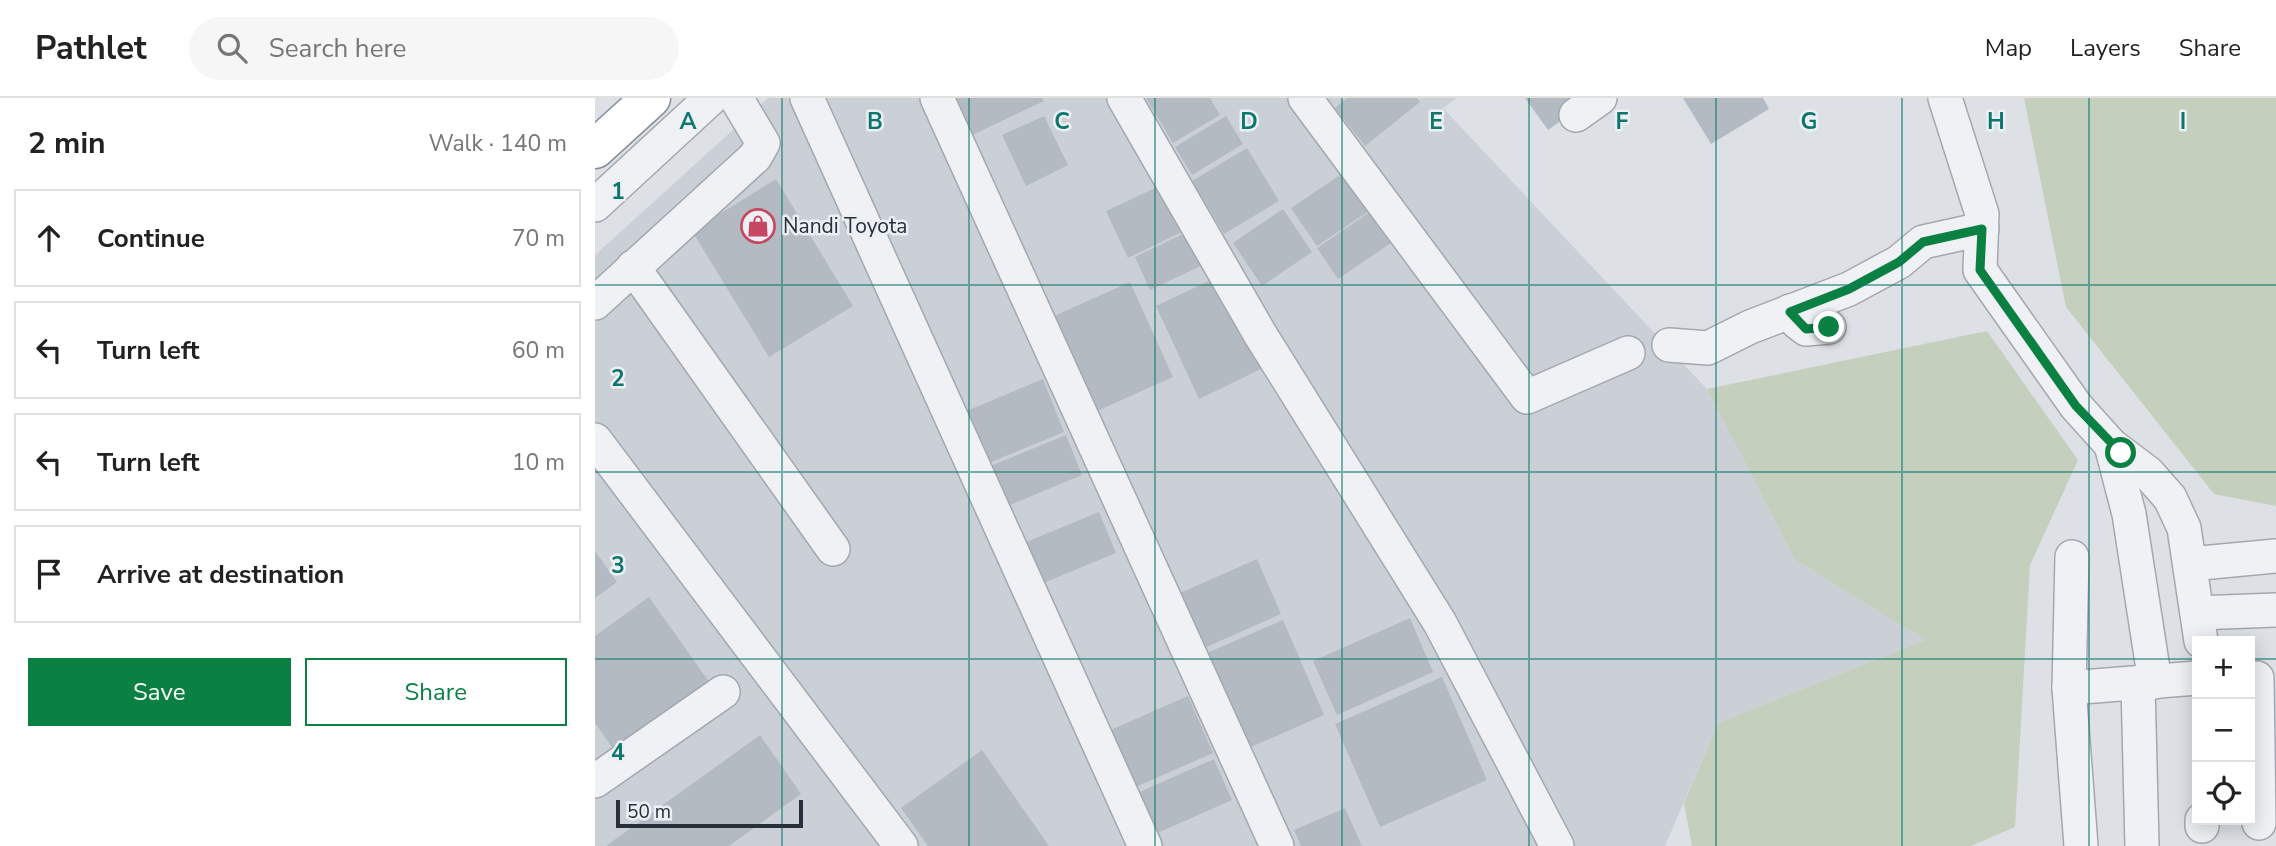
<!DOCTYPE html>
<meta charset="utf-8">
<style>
:root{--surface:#fff;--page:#f6f6f6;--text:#222;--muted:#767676;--line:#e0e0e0;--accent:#0b8043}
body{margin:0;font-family:"Nunito Sans",sans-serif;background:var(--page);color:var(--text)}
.controls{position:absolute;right:21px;bottom:21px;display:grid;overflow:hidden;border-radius:0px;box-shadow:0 4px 18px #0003}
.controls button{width:63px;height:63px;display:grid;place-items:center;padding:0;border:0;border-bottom:2px solid var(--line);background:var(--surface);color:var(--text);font:35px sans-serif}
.scale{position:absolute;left:21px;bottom:18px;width:187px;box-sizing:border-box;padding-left:7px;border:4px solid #27303b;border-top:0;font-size:19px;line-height:24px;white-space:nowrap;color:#27303b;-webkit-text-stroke:5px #ecf0f4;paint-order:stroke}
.stop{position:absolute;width:21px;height:21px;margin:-16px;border:5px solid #0b8043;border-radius:50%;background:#fff}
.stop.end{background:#0b8043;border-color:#fff;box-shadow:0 2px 7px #0008}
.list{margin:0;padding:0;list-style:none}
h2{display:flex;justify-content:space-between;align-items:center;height:91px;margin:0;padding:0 28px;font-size:30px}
h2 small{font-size:23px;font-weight:400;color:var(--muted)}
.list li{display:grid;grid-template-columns:46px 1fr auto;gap:21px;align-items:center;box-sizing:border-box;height:98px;margin:0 14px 14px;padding:0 14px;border:2px solid var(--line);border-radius:0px}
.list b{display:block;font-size:26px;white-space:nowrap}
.list em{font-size:23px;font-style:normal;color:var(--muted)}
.actions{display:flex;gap:14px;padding:21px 28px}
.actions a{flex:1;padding:16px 0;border:2px solid var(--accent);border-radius:0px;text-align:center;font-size:24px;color:var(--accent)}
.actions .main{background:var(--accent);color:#fff}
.icon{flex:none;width:38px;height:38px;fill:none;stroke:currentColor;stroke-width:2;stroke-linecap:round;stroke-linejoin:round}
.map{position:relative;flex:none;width:1681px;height:748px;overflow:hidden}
header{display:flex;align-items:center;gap:42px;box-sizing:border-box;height:98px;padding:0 35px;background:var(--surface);border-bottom:2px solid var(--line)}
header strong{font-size:33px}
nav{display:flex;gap:38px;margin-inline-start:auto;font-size:24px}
.search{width:490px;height:63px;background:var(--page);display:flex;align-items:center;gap:18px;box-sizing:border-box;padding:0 24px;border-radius:38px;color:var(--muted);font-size:26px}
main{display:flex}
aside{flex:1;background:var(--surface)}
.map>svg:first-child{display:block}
.built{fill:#cbd0d7}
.green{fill:#c4cfbe}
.building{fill:#b4bac2}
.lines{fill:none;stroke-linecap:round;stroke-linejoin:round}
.minor-casing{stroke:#a3a8af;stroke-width:36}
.highway-casing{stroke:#858f9c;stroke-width:41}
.minor{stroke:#eff1f4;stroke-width:33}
.highway{stroke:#fff;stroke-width:38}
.route{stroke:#0b8043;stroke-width:9}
.grid{fill:none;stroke:#0f766e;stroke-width:2;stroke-opacity:0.55}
.labels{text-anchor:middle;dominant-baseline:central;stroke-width:5;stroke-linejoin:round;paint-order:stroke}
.poi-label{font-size:21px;fill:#27303b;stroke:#ecf0f4;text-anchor:start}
.grid-label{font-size:23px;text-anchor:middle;font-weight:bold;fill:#0f766e;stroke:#ecf0f4;stroke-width:5;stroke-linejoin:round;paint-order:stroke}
</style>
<header>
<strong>Pathlet</strong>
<div class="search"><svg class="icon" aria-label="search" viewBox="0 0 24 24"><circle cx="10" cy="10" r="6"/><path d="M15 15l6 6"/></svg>Search here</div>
<nav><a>Map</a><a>Layers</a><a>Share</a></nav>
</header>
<main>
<aside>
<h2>2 min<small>Walk · 140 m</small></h2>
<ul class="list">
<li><svg class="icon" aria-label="ahead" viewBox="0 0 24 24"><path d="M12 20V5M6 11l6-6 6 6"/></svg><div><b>Continue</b></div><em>70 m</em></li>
<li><svg class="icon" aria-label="left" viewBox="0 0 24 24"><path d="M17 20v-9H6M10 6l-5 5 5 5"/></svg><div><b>Turn left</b></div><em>60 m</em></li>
<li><svg class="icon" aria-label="left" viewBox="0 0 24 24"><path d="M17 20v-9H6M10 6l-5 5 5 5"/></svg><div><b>Turn left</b></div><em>10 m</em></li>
<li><svg class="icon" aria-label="arrive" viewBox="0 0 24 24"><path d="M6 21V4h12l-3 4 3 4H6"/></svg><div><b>Arrive at destination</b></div></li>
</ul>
<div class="actions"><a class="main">Save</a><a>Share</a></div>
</aside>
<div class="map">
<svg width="1681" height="748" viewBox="0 0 1681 748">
<rect width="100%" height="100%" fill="#dde1e6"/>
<!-- built -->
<polygon class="built" points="173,0 862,0 848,10 1112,291 1200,462 1330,542 1123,625 1070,748 0,748 0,157"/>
<!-- green -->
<g class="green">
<polygon points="1429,0 1681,0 1681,408 1619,396 1471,209"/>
<polygon points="1392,233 1483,362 1435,467 1420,729 1376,748 1097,748 1089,705 1123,625 1330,542 1200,462 1112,291"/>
</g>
<!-- building -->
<g class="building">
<polygon points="350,0 447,0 449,3 369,41"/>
<polygon points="551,0 615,0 625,17 578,45"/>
<polygon points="752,0 822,0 825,4 770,48 740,10"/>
<polygon points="930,0 997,0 953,32"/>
<polygon points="1088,0 1168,0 1174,11 1116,46"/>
<polygon points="449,18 473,67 431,88 407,37"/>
<polygon points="631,18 648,46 597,77 580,49"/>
<polygon points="652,50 684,103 629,136 597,83"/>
<polygon points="751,73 777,111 722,148 696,110"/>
<polygon points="181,81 258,208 174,259 97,133"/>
<polygon points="571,85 593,131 533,160 511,113"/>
<polygon points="688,111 717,154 667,188 638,145"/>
<polygon points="778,112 799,143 743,181 722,150"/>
<polygon points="594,133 610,166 555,192 540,159"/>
<polygon points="622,179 666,271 604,301 561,208"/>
<polygon points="535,184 578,279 491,318 448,223"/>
<polygon points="448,281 469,334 384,369 362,317"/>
<polygon points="471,337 487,377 403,412 386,372"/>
<polygon points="504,414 521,455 441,488 424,447"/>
<polygon points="0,453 22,484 0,500"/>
<polygon points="662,461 686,516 607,551 583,496"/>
<polygon points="54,499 117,588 22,656 0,625 0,538"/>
<polygon points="815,520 838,574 742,617 718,563"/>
<polygon points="688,522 729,617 647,653 605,558"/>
<polygon points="847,579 892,682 785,729 740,626"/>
<polygon points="593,598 618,655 536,691 511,634"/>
<polygon points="165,637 206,696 134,748 11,748"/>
<polygon points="387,652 454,748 333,748 306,710"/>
<polygon points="619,661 637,702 558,737 540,696"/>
<polygon points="750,710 767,748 706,748 699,732"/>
</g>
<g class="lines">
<!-- minor casing -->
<g class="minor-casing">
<g id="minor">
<polyline points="212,0 550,748"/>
<polyline points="342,0 682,748"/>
<polyline points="529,0 665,236 845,525 962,748"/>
<polyline points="710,0 932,299 1033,255"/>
<polyline points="1350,0 1387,116 1385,172 1481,308 1516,347 1553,375 1575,400 1589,430 1606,543"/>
<polyline points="981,17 1005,0"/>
<polyline points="0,107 116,0"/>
<polyline points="38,169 238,451"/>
<polyline points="0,205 160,59 168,45 141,0"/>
<polyline points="1195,213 1202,224 1211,231 1234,229"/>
<polyline points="1074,247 1113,250 1155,229 1254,191 1304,164 1328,144 1387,131"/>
<polyline points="0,342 306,748"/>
<polyline points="1516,347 1534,416 1560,584"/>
<polyline points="1595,466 1681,458"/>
<polyline points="1602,515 1681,512"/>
<polyline points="1662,580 1664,725"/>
<polyline points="1543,586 1547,748"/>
<polyline points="1474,590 1477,459"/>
<polyline points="0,683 128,594"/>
<polyline points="1607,728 1607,722"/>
<polyline points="1486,748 1474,590 1602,580"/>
</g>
</g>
<!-- highway casing -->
<g class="highway-casing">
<polyline id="highway" points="0,51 56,0"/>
</g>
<!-- minor -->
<use href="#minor" class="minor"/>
<!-- highway -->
<use href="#highway" class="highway"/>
</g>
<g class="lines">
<!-- route -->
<polyline class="route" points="1234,229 1211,231 1195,214 1254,191 1304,164 1328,144 1387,131 1385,172 1481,308 1526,355"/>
</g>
<!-- grid -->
<path class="grid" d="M187,0v748M374,0v748M560,0v748M747,0v748M934,0v748M1121,0v748M1307,0v748M1494,0v748M0,187h1681M0,374h1681M0,561h1602M1655,561h26"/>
<!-- icons -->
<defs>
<g id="shop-ring" transform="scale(1.75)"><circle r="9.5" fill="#ecf0f4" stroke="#c64761" stroke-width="1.5"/><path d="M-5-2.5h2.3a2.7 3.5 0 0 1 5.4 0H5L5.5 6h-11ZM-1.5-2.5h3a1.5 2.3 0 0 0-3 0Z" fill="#c64761"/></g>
</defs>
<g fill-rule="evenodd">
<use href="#shop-ring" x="163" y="128"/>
</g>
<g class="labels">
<!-- poi labels -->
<g class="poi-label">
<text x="188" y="128">Nandi Toyota</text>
</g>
</g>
<g class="grid-label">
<text x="93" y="31">A</text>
<text x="280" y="31">B</text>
<text x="467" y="31">C</text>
<text x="654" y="31">D</text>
<text x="841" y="31">E</text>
<text x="1027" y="31">F</text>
<text x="1214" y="31">G</text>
<text x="1401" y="31">H</text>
<text x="1588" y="31">I</text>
<text x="23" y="101">1</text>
<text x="23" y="288">2</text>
<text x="23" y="475">3</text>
<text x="23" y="662">4</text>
</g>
</svg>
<div class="controls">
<button>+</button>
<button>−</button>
<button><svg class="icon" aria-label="locate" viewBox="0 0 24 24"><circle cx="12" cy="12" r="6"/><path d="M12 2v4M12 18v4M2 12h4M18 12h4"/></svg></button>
</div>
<div class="scale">50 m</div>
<div class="stop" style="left:1526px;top:355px"></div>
<div class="stop end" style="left:1234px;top:229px"></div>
</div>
</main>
